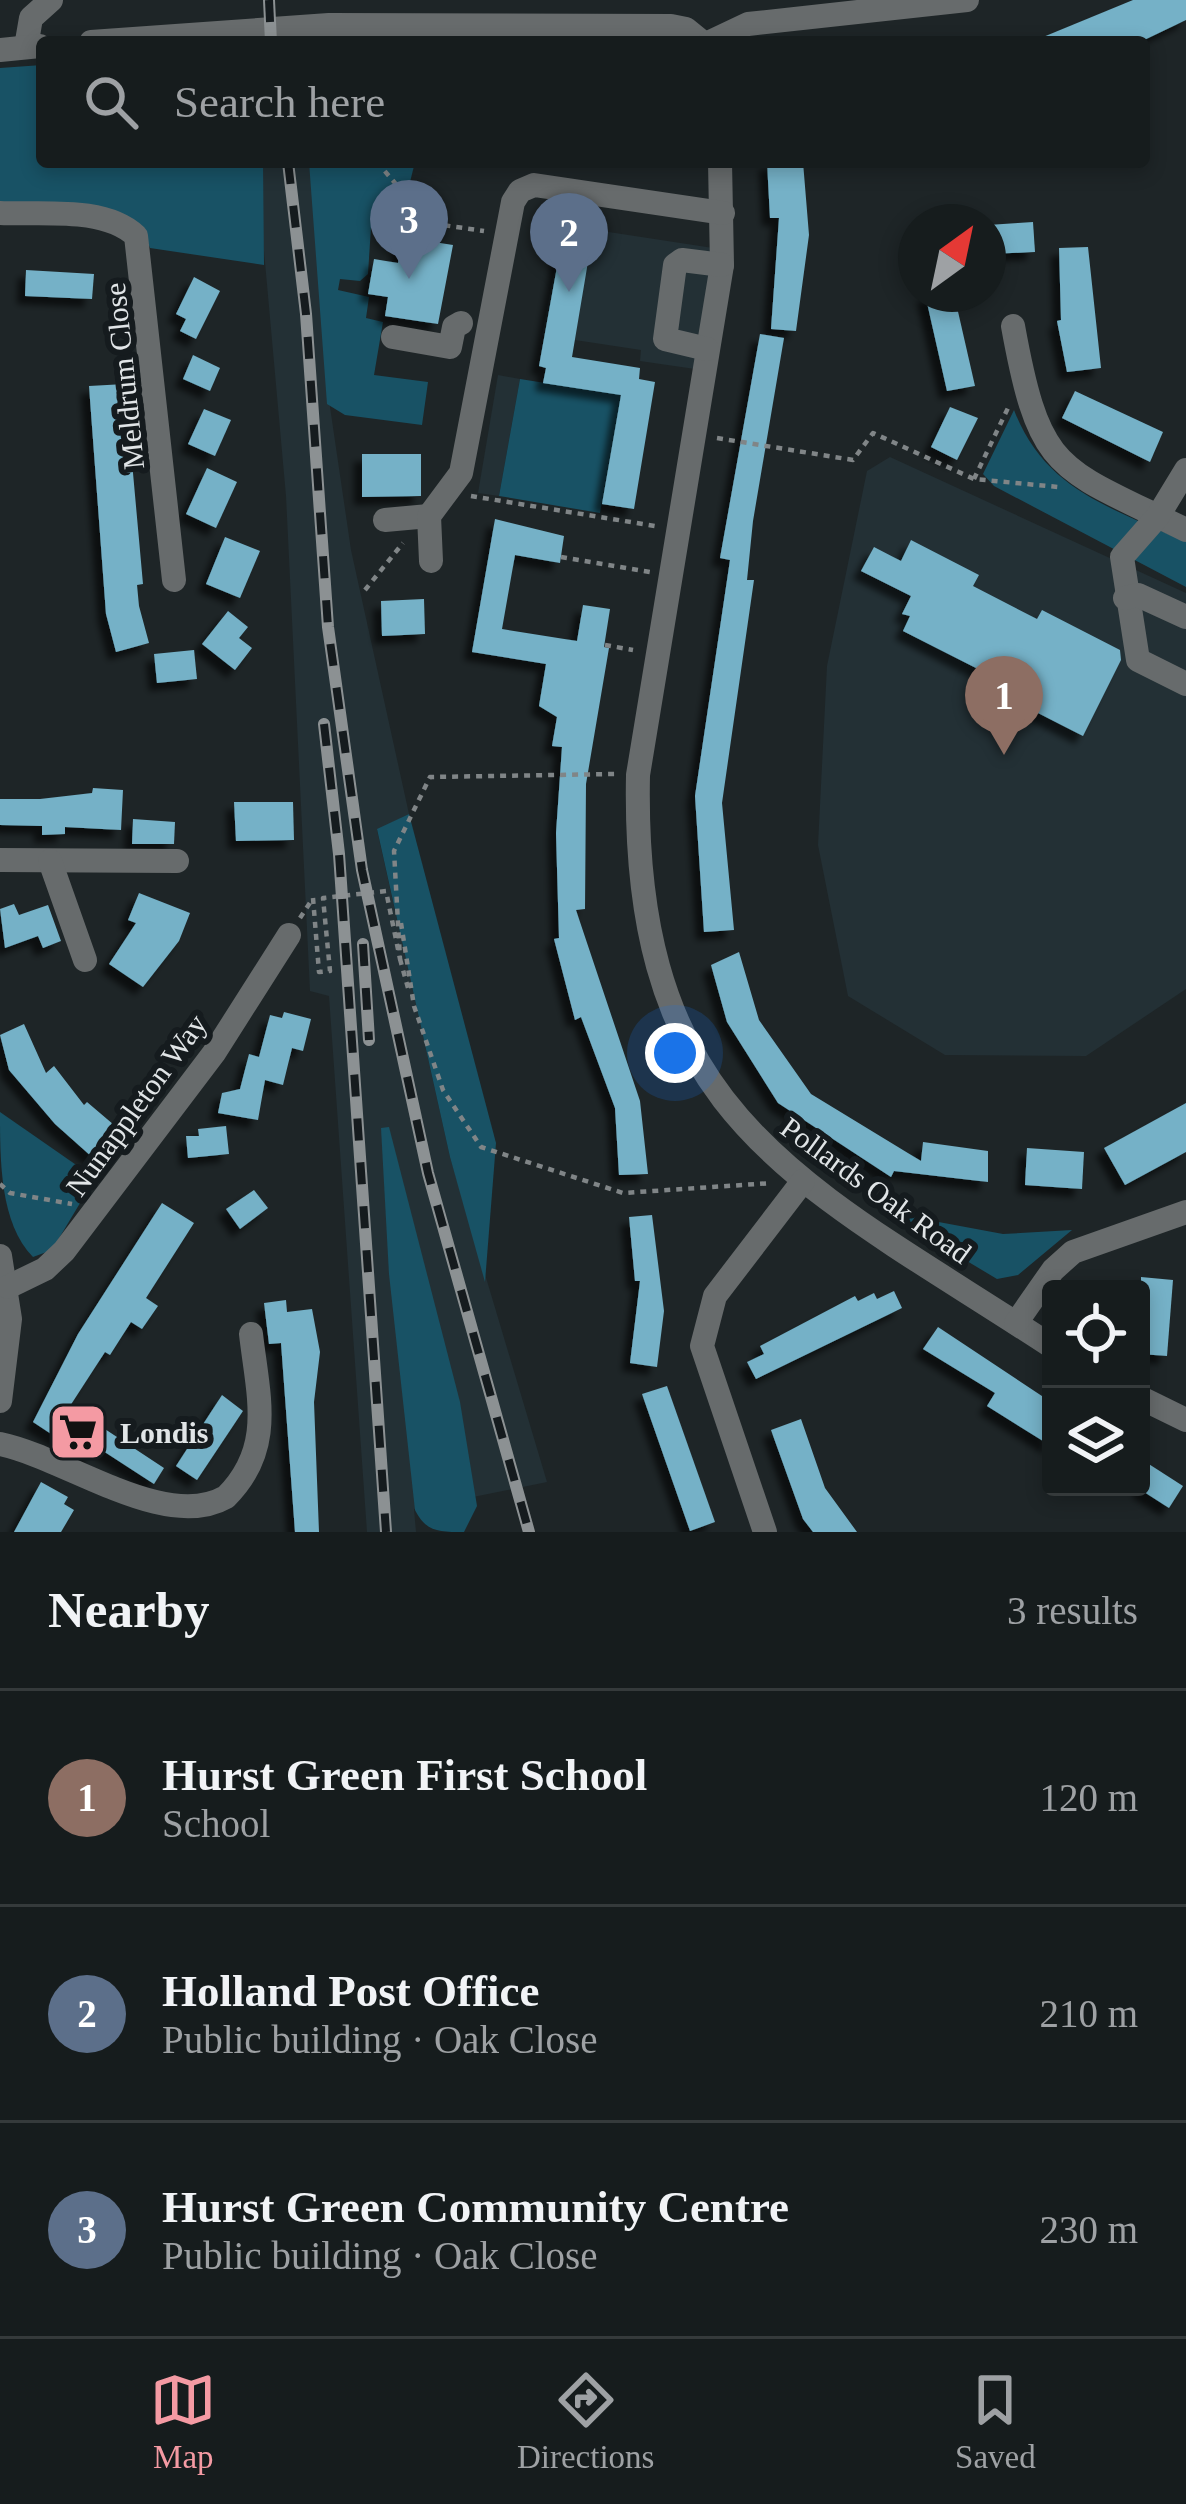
<!DOCTYPE html>
<meta charset="utf-8">
<style>
:root{--surface:#161c1d;--page:#23292a;--text:#f1f3f6;--muted:#9ea1a4;--line:#353a3b;--accent:#f49aa3}
body{margin:0;font-family:Georgia,serif;background:var(--page);color:var(--text)}
.controls{position:absolute;right:36px;bottom:36px;display:grid;overflow:hidden;border-radius:12px;box-shadow:0 6px 18px #0003}
.controls button{width:108px;height:108px;display:grid;place-items:center;padding:0;border:0;border-bottom:3px solid var(--line);background:var(--surface);color:var(--text);font:60px sans-serif}
.compass{position:absolute;left:898px;top:204px;width:108px;height:108px;border-radius:50%;background:var(--surface);box-shadow:0 6px 18px #0003;rotate:33deg}
.you{position:absolute;left:675px;top:1053px;width:42px;height:42px;margin:-30px;border:9px solid #fff;border-radius:50%;background:#1a73e8;box-shadow:0 0 0 18px #1a73e833}
.badge{display:grid;place-items:center;width:78px;height:78px;border-radius:50%;background:var(--accent);color:#fff;font-size:39px;font-weight:700}
.pin{position:absolute;translate:-50% -99px;filter:drop-shadow(0 3px 6px #0008)}
.pin::after{content:'';position:absolute;top:63px;width:42px;height:36px;background:inherit;clip-path:polygon(0 0,100% 0,50% 100%)}
.list{margin:0;padding:0;list-style:none}
h2{display:flex;justify-content:space-between;align-items:center;height:156px;margin:0;padding:0 48px;font-size:51px}
h2 small{font-size:39px;font-weight:400;color:var(--muted)}
.list li{display:grid;grid-template-columns:78px 1fr auto;gap:36px;align-items:center;box-sizing:border-box;height:216px;padding:0 48px;border-top:3px solid var(--line)}
.list b{display:block;font-size:45px;white-space:nowrap}
.list p{margin:0;font-size:39px;white-space:nowrap;color:var(--muted)}
.list em{font-size:39px;font-style:normal;color:var(--muted)}
.icon{flex:none;width:66px;height:66px;fill:none;stroke:currentColor;stroke-width:2;stroke-linecap:round;stroke-linejoin:round}
.map{position:relative;flex:none;width:1186px;height:1532px;overflow:hidden}
.search{position:absolute;background:var(--surface);box-shadow:0 6px 18px #0003;left:36px;right:36px;top:36px;height:132px;display:flex;align-items:center;gap:30px;box-sizing:border-box;padding:0 42px;border-radius:12px;color:var(--muted);font-size:45px}
.sheet{height:804px;background:var(--surface)}
nav{display:flex;justify-content:space-around;align-items:center;box-sizing:border-box;height:168px;border-top:3px solid var(--line);background:var(--surface);font-size:33px;color:var(--muted)}
nav a{display:grid;justify-items:center;gap:6px}
nav .on{color:var(--accent)}
.map>svg:first-child{display:block}
.built{fill:#233035}
.green{fill:#185265}
.building{fill:#74b1c7;filter:url(#shadow)}
.lines{fill:none;stroke-linecap:round;stroke-linejoin:round}
.path{stroke:#808587;stroke-width:4.5;stroke-dasharray:6 6;stroke-linecap:butt}
.minor{stroke:#676b6c;stroke-width:24}
.rail-casing{stroke:#8c9193;stroke-width:12}
.rail{stroke:#151b1e;stroke-width:8;stroke-dasharray:22;stroke-linecap:butt}
.labels{text-anchor:middle;dominant-baseline:central;stroke-width:12;stroke-linejoin:round;paint-order:stroke}
.street-label{font-size:30px;fill:#e1e5e7;stroke:#151b1e}
.poi-label{font-size:30px;font-weight:bold;fill:#e1e5e7;stroke:#151b1e;text-anchor:start}
</style>
<div class="map">
<svg width="1186" height="1532" viewBox="0 0 1186 1532">
<defs>
<filter id="shadow"><feDropShadow dx="-8" dy="8" stdDeviation="3" flood-color="#0009"/></filter>
</defs>
<rect width="100%" height="100%" fill="#1e2527"/>
<!-- built -->
<g class="built">
<polygon points="256,162 318,162 330,407 351,550 409,814 377,830 450,1157 547,1482 414,1509 416,1532 367,1532 329,996 310,991 286,496"/>
<polygon points="563,225 713,248 695,369 640,361 641,350 542,335"/>
<polygon points="498,375 520,379 499,496 478,493"/>
<polygon points="890,457 1186,593 1186,989 1086,1056 945,1055 848,996 818,845 827,666 867,471"/>
</g>
<!-- green -->
<g class="green">
<polygon points="42,65 42,162 263,162 264,265 150,248 145,234 0,204 0,68"/>
<polygon points="309,162 415,162 406,198 410,224 381,221 371,227 368,274 360,281 340,279 338,290 369,297 366,318 383,322 374,375 428,382 422,425 345,415 327,404"/>
<polygon points="520,379 621,395 600,513 499,496"/>
<path d="M1014,410c31,81 99,98 172,132v45l-192,-101 -11,-12z"/>
<polygon points="409,814 496,1143 485,1282 450,1157 377,829"/>
<path d="M0,1112l95,66 -43,72 -19,7c-33,-33 -33,-96 -33,-145z"/>
<path d="M389,1127l71,275 17,104 -13,26c-25,0 -38,0 -49,-22l-26,-236 -8,-146z"/>
<polygon points="885,1212 1003,1234 1072,1230 1018,1275 997,1279"/>
</g>
<!-- building -->
<g class="building">
<polygon points="1133,0 1186,0 1186,20 1140,42 1031,42"/>
<polygon points="767,162 803,162 809,235 796,331 771,329 779,218 770,218"/>
<polygon points="1033,222 1035,252 988,254 988,225"/>
<polygon points="564,228 593,232 572,357 640,368 639,379 655,382 634,509 602,504 621,395 543,383 546,368 539,366"/>
<polygon points="402,237 453,245 438,324 385,316 388,297 368,294 374,259 398,263"/>
<polygon points="1088,247 1101,368 1067,372 1057,321 1061,320 1059,248"/>
<polygon points="26,270 94,274 92,299 25,296"/>
<polygon points="194,277 220,291 196,339 180,331 186,319 176,314"/>
<polygon points="925,294 954,294 975,386 947,391"/>
<polygon points="760,334 784,338 753,521 747,580 754,580 722,803 734,930 704,932 695,796 730,560 720,558"/>
<polygon points="193,355 220,368 210,391 183,379"/>
<polygon points="125,384 143,584 137,585 139,606 149,643 116,652 106,614 89,386"/>
<polygon points="1075,391 1163,432 1150,462 1062,418"/>
<polygon points="950,407 978,418 957,460 931,447"/>
<polygon points="204,409 231,420 215,456 188,444"/>
<polygon points="362,454 421,454 421,496 362,497"/>
<polygon points="207,468 237,482 216,528 186,514"/>
<polygon points="495,519 564,536 560,563 515,555 502,629 577,641 583,605 610,609 604,647 609,648 586,784 585,909 576,910 640,1101 648,1174 619,1175 615,1108 581,1017 575,1020 554,939 559,938 556,833 562,747 552,746 557,717 539,706 546,664 472,652"/>
<polygon points="225,537 260,551 240,598 206,584"/>
<polygon points="911,540 979,575 973,586 1037,619 1042,610 1120,650 1121,660 1083,736 1036,712 1041,701 903,631 910,616 902,614 911,596 861,571 874,547 901,561"/>
<polygon points="424,599 425,634 382,636 381,601"/>
<polygon points="228,611 248,627 239,638 252,648 235,670 202,644"/>
<polygon points="194,650 197,679 157,683 154,654"/>
<polygon points="93,788 123,790 121,830 65,827 65,834 42,835 42,826 0,825 0,799 40,799 92,793"/>
<polygon points="234,802 293,802 294,840 236,841"/>
<polygon points="133,819 175,822 174,844 132,844"/>
<polygon points="139,893 190,913 179,941 143,987 109,964 136,923 128,920"/>
<polygon points="14,904 19,915 48,905 61,941 43,948 38,936 5,948 0,909"/>
<polygon points="739,952 759,1020 811,1094 921,1161 923,1142 988,1151 988,1182 894,1171 891,1177 778,1103 727,1022 711,965"/>
<polygon points="284,1012 311,1019 303,1051 292,1048 283,1085 265,1080 258,1120 218,1113 222,1093 240,1089 249,1054 259,1057 270,1015 282,1018"/>
<polygon points="24,1024 46,1073 54,1066 84,1105 87,1102 127,1136 101,1165 55,1124 9,1070 0,1035"/>
<polygon points="1186,1103 1186,1152 1125,1185 1104,1148"/>
<polygon points="226,1126 229,1154 188,1158 186,1136 199,1136 198,1129"/>
<polygon points="1027,1148 1084,1152 1082,1189 1025,1185"/>
<polygon points="254,1190 268,1208 240,1229 226,1209"/>
<polygon points="162,1203 194,1223 146,1298 158,1306 142,1329 131,1322 110,1355 105,1352 70,1406 164,1468 154,1484 97,1447 89,1459 33,1422 78,1334"/>
<polygon points="652,1215 664,1311 657,1367 630,1363 640,1281 635,1281 629,1217"/>
<polygon points="1141,1277 1173,1280 1167,1356 1141,1354"/>
<polygon points="894,1291 902,1308 756,1379 747,1362 764,1354 760,1346 855,1296 858,1301 874,1293 877,1299"/>
<polygon points="286,1300 287,1312 312,1309 320,1352 314,1402 319,1532 295,1532 281,1343 269,1344 264,1303"/>
<polygon points="938,1327 1051,1402 1051,1446 987,1406 995,1393 923,1349"/>
<polygon points="667,1386 715,1522 690,1531 642,1394"/>
<polygon points="222,1395 243,1411 197,1480 176,1466"/>
<polygon points="801,1419 825,1488 857,1532 813,1532 803,1519 771,1430"/>
<polygon points="1141,1459 1183,1486 1169,1508 1141,1490"/>
<polygon points="41,1482 68,1497 64,1504 74,1510 61,1532 14,1532"/>
</g>
<g class="lines">
<!-- path -->
<g class="path">
<polyline points="377,162 395,183 401,219 484,231"/>
<polyline points="717,438 853,460 873,433 974,479 1058,487"/>
<polyline points="974,479 1008,408"/>
<polyline points="471,496 655,526"/>
<polyline points="561,557 650,572"/>
<polyline points="365,590 403,543"/>
<polyline points="605,645 633,650"/>
<polyline points="313,898 319,972 330,971 323,898 386,891 400,959 394,851 430,777 615,774"/>
<polyline points="300,918 313,898"/>
<polyline points="401,923 414,1006 443,1090 481,1147 623,1193 772,1183"/>
<polyline points="400,959 408,988"/>
<polyline points="0,1184 10,1193 72,1204"/>
</g>
<!-- minor -->
<g class="minor">
<polyline points="91,42 329,25 671,26 686,29 702,42"/>
<polyline points="710,42 748,24 967,0"/>
<polyline points="26,47 31,18 51,0"/>
<polyline points="0,50 40,46"/>
<path d="M720,162l2,103 -84,510c-7,344 160,405 413,571"/>
<path d="M0,213c42,2 104,-7 136,23l38,344"/>
<path d="M1013,326c27,149 44,140 173,204"/>
<polyline points="393,337 450,347 454,327 461,323"/>
<polyline points="707,349 665,339 675,265 682,260 722,265"/>
<polyline points="1186,470 1158,516 1122,557 1138,660 1186,684"/>
<polyline points="385,520 429,516"/>
<polyline points="431,561 429,516 461,473 513,202 520,191 534,185 723,213"/>
<polyline points="1125,598 1138,595 1186,617"/>
<polyline points="0,860 177,861"/>
<polyline points="50,861 85,960"/>
<polyline points="0,1256 10,1319 0,1401"/>
<polyline points="8,1287 45,1269 64,1251 214,1053 289,935"/>
<polyline points="1016,1323 1053,1270 1073,1252 1186,1212"/>
<polyline points="1141,1398 1186,1420"/>
<path d="M0,1444c67,14 165,88 226,53 49,-49 32,-101 25,-163"/>
<polyline points="765,1532 702,1346 715,1296 803,1181"/>
</g>
<!-- rail casing -->
<g class="rail-casing">
<g id="rail">
<polyline points="269,0 271,42"/>
<polyline points="288,162 306,314 328,627 362,870 428,1173 529,1532"/>
<polyline points="324,724 339,854 386,1532"/>
<polyline points="363,944 369,1040"/>
</g>
</g>
<!-- rail -->
<use href="#rail" class="rail"/>
</g>
<!-- icons -->
<defs>
<g id="supermarket-square" transform="scale(3)"><rect x="-9" y="-9" width="18" height="18" rx="4" fill="#f49aa3" stroke="#151b1e"/><path d="M-6-5.5h2.5l.6 2H6L4.5 2H-2.5L-4.4-4H-6ZM-1.5 3.2a1.3 1.3 0 1 0 .1 0ZM3 3.2a1.3 1.3 0 1 0 .1 0Z" fill="#111"/></g>
</defs>
<g fill-rule="evenodd">
<use href="#supermarket-square" x="78" y="1432"/>
</g>
<g class="labels">
<!-- street labels -->
<g class="street-label">
<text transform="translate(124 376) rotate(-96)">Meldrum Close</text>
<text transform="translate(136 1105) rotate(-54)">Nunappleton Way</text>
<text transform="translate(876 1190) rotate(36)">Pollards Oak Road</text>
</g>
<!-- poi labels -->
<g class="poi-label">
<text x="120" y="1432">Londis</text>
</g>
</g>
</svg>
<div class="controls">
<button><svg class="icon" aria-label="locate" viewBox="0 0 24 24"><circle cx="12" cy="12" r="6"/><path d="M12 2v4M12 18v4M2 12h4M18 12h4"/></svg></button>
<button><svg class="icon" aria-label="layers" viewBox="0 0 24 24"><path d="M12 4l9 5-9 5-9-5zM3 14l9 5 9-5"/></svg></button>
</div>
<svg class="compass" viewBox="-18 -18 36 36"><path d="M0-13l5 13h-10z" fill="#e53935"/><path d="M0 13l5-13h-10z" fill="#9ea1a4"/></svg>
<div class="you"></div>
<div class="pin badge" style="left:1004px;top:755px;background:#8d6e63">1</div>
<div class="pin badge" style="left:569px;top:292px;background:#5c6f8a">2</div>
<div class="pin badge" style="left:409px;top:279px;background:#5c6f8a">3</div>
<div class="search"><svg class="icon" aria-label="search" viewBox="0 0 24 24"><circle cx="10" cy="10" r="6"/><path d="M15 15l6 6"/></svg>Search here</div>
</div>
<section class="sheet">
<h2>Nearby<small>3 results</small></h2>
<ul class="list">
<li><span class="badge" style="background:#8d6e63">1</span><div><b>Hurst Green First School</b><p>School</p></div><em>120 m</em></li>
<li><span class="badge" style="background:#5c6f8a">2</span><div><b>Holland Post Office</b><p>Public building · Oak Close</p></div><em>210 m</em></li>
<li><span class="badge" style="background:#5c6f8a">3</span><div><b>Hurst Green Community Centre</b><p>Public building · Oak Close</p></div><em>230 m</em></li>
</ul>
</section>
<nav>
<a class="on"><svg class="icon" aria-label="map" viewBox="0 0 24 24"><path d="M3 6l6-2 6 2 6-2v14l-6 2-6-2-6 2zM9 4v14M15 6v14"/></svg>Map</a>
<a><svg class="icon" aria-label="directions" viewBox="0 0 24 24"><path d="M12 3l9 9-9 9-9-9zM9 14v-3h6M13 9l2 2-2 2"/></svg>Directions</a>
<a><svg class="icon" aria-label="saved" viewBox="0 0 24 24"><path d="M7 4h10v16l-5-4-5 4z"/></svg>Saved</a>
</nav>
